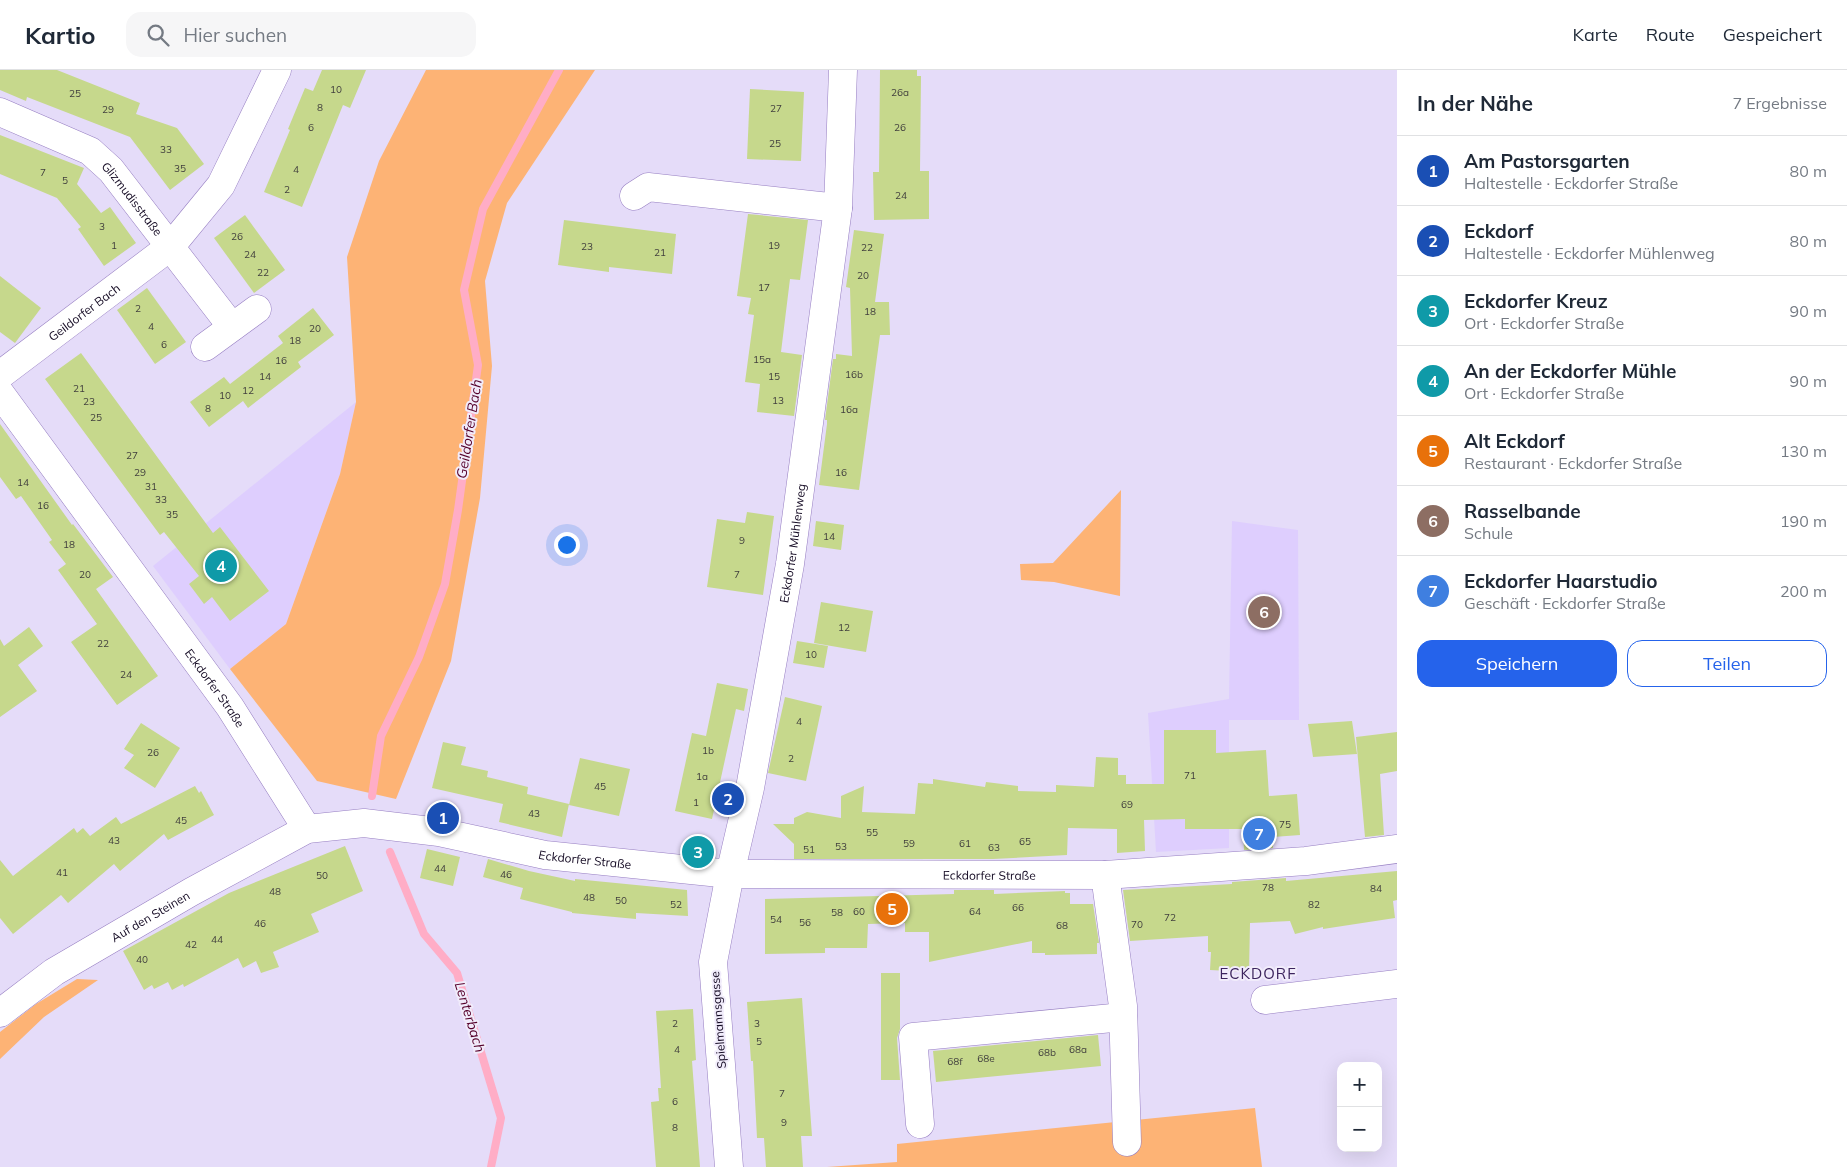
<!DOCTYPE html>
<html lang="de">
<meta charset="utf-8">
<style>
:root{--surface:#fff;--page:#f6f6f7;--text:#1f2937;--muted:#747a83;--line:#e0e1e3;--accent:#2563eb}
body{margin:0;font-family:Mulish,sans-serif;background:var(--page);color:var(--text)}
.controls{position:absolute;right:15px;bottom:15px;display:grid;overflow:hidden;border-radius:10px;box-shadow:0 5px 20px #0002}
.controls button{width:45px;height:45px;display:grid;place-items:center;padding:0;border:0;border-bottom:1px solid var(--line);background:var(--surface);color:var(--text);font:25px sans-serif}
.you{position:absolute;left:566px;top:474px;width:18px;height:18px;margin:-12px;border:4px solid #fff;border-radius:50%;background:#1a73e8;box-shadow:0 0 0 8px #1a73e833}
.badge{display:grid;place-items:center;width:32px;height:32px;border-radius:50%;background:var(--accent);color:#fff;font-size:16px;font-weight:700}
.pin{position:absolute;translate:-50% -50%;border:2px solid #fff;box-shadow:0 1px 5px #0006}
.list{margin:0;padding:0;list-style:none}
h2{display:flex;justify-content:space-between;align-items:center;height:65px;margin:0;padding:0 20px;font-size:21px}
h2 small{font-size:16px;font-weight:400;color:var(--muted)}
.list li{display:grid;grid-template-columns:32px 1fr auto;gap:15px;align-items:center;box-sizing:border-box;height:70px;padding:0 20px;border-top:1px solid var(--line)}
.list b{display:block;font-size:19px;white-space:nowrap}
.list p{margin:0;font-size:16px;white-space:nowrap;color:var(--muted)}
.list em{font-size:16px;font-style:normal;color:var(--muted)}
.actions{display:flex;gap:10px;padding:15px 20px}
.actions a{flex:1;padding:11px 0;border:1px solid var(--accent);border-radius:15px;text-align:center;font-size:18px;color:var(--accent)}
.actions .main{background:var(--accent);color:#fff}
.icon{flex:none;width:28px;height:28px;fill:none;stroke:currentColor;stroke-width:2;stroke-linecap:round;stroke-linejoin:round}
.map{position:relative;flex:none;width:1397px;height:1097px;overflow:hidden}
header{display:flex;align-items:center;gap:30px;box-sizing:border-box;height:70px;padding:0 25px;background:var(--surface);border-bottom:1px solid var(--line)}
header strong{font-size:24px}
nav{display:flex;gap:28px;margin-inline-start:auto;font-size:18px}
.search{width:350px;height:45px;background:var(--page);display:flex;align-items:center;gap:12px;box-sizing:border-box;padding:0 18px;border-radius:15px;color:var(--muted);font-size:19px}
main{display:flex}
aside{flex:1;background:var(--surface)}
.map>svg:first-child{display:block}
.built{fill:#decefe}
.green{fill:#fdb375}
.lines{fill:none;stroke-linecap:round;stroke-linejoin:round}
.stream{stroke:#ffadc6;stroke-width:8}
.building{fill:#c6d88c}
.minor-casing{stroke:#967ec2;stroke-width:29}
.minor{stroke:#fff;stroke-width:28}
.labels{text-anchor:middle;dominant-baseline:central;stroke-width:4;stroke-linejoin:round;paint-order:stroke}
.number-label{font-size:10px;fill:#403e3d}
.street-label{font-size:12px;fill:#140a23;stroke:#f1ecfb}
.water-label{font-size:14px;font-style:italic;fill:#55012a;stroke:#f1ecfb}
.quarter-label{font-size:15px;letter-spacing:1px;fill:#3c245e;stroke:#f1ecfb}
</style>
<header>
<strong>Kartio</strong>
<div class="search"><svg class="icon" aria-label="search" viewBox="0 0 24 24"><circle cx="10" cy="10" r="6"/><path d="M15 15l6 6"/></svg>Hier suchen</div>
<nav><a>Karte</a><a>Route</a><a>Gespeichert</a></nav>
</header>
<main>
<div class="map">
<svg width="1397" height="1097" viewBox="0 0 1397 1097">
<rect width="100%" height="100%" fill="#e5dcf9"/>
<!-- built -->
<g class="built">
<polygon points="356,332 340,404 286,554 230,599 153,496"/>
<polygon points="1232,451 1298,460 1299,650 1229,650 1229,778 1156,782 1148,643 1229,629"/>
</g>
<!-- green -->
<g class="green">
<polygon points="426,0 595,0 507,133 485,211 492,296 480,428 451,591 396,729 317,711 230,599 286,554 340,404 356,332 347,187 379,91"/>
<polygon points="1121,420 1120,526 1054,512 1021,510 1020,494 1053,493"/>
<polygon points="77,909 98,910 44,947 0,989 0,962 36,934"/>
<polygon points="1255,1038 1262,1097 827,1097 897,1092 897,1074"/>
</g>
<g class="lines">
<!-- stream -->
<g class="stream">
<polyline points="372,726 381,666 419,587 445,514 458,440 478,295 464,220 483,139 559,0"/>
<polyline points="390,782 424,864 457,903 501,1048 491,1097"/>
</g>
</g>
<!-- building -->
<g class="building">
<polygon points="0,0 57,0 140,33 136,44 177,58 204,94 170,120 130,67 27,27 26,31 0,20"/>
<polygon points="322,0 366,0 350,38 343,35 302,137 264,122 290,60 288,59 305,18 313,21"/>
<polygon points="880,0 917,0 917,6 921,6 920,101 929,101 929,149 874,150 873,102 879,102"/>
<polygon points="750,19 804,22 801,91 747,89"/>
<polygon points="0,65 84,98 77,114 101,143 110,137 136,173 104,196 78,159 81,157 57,128 0,104"/>
<polygon points="748,144 808,150 800,210 790,209 781,282 802,285 794,346 757,342 760,314 745,312 754,245 748,244 751,228 737,226"/>
<polygon points="245,145 285,200 254,223 214,168"/>
<polygon points="564,150 676,164 672,204 609,197 609,202 558,195"/>
<polygon points="854,160 884,164 875,232 889,232 890,265 880,265 859,420 819,415 827,354 827,350 825,350 833,289 836,289 836,284 852,286 850,218 846,217"/>
<polygon points="0,206 41,238 15,273 0,262"/>
<polygon points="147,218 186,272 155,294 117,240"/>
<polygon points="313,238 334,265 298,292 301,297 248,338 243,331 209,357 190,332 224,307 230,314 283,273 278,266"/>
<polygon points="81,283 213,463 220,457 269,521 230,551 212,527 204,534 189,514 199,506 164,462 160,465 45,309"/>
<polygon points="0,354 72,455 73,454 113,507 96,519 158,606 117,635 71,572 97,554 58,500 66,494 49,472 52,470 21,426 16,429 0,407"/>
<polygon points="747,442 774,446 763,525 707,517 717,449 745,453"/>
<polygon points="816,451 844,455 841,480 813,476"/>
<polygon points="821,532 873,541 866,582 814,573"/>
<polygon points="29,557 43,576 18,595 37,621 0,647 0,569 4,576"/>
<polygon points="797,571 828,576 824,598 793,593"/>
<polygon points="717,613 748,619 744,641 736,639 712,749 675,741 692,663 706,666"/>
<polygon points="785,627 822,636 806,711 768,703"/>
<polygon points="1352,651 1357,684 1313,687 1308,654"/>
<polygon points="141,653 180,678 155,718 124,698 134,685 124,679"/>
<polygon points="1164,660 1216,660 1216,683 1266,680 1269,726 1297,724 1300,765 1273,767 1273,778 1244,780 1243,759 1185,759 1185,749 1144,750 1145,781 1117,783 1117,759 1068,758 1067,785 993,789 794,789 794,774 773,754 794,754 794,748 807,742 841,748 841,726 864,716 862,742 915,744 918,713 933,714 933,709 985,717 986,712 1018,716 1018,721 1056,722 1056,715 1094,717 1096,687 1118,688 1118,705 1126,705 1126,714 1164,714"/>
<polygon points="1397,662 1397,701 1380,704 1384,765 1365,767 1356,667"/>
<polygon points="443,672 466,677 461,695 488,701 487,707 528,717 527,724 569,734 562,767 499,752 503,734 432,718"/>
<polygon points="580,688 630,699 619,746 569,735"/>
<polygon points="195,716 199,723 201,721 214,745 168,770 164,764 120,801 114,794 68,833 61,825 13,864 0,848 0,790 13,806 74,758 77,763 83,758 90,766 116,747 121,754"/>
<polygon points="345,776 363,821 311,844 319,862 273,882 279,897 261,903 256,891 243,898 238,888 184,917 183,914 172,920 168,912 154,919 152,915 144,920 123,881 229,823"/>
<polygon points="427,779 460,787 453,816 420,808"/>
<polygon points="488,789 529,801 575,811 575,809 687,820 688,846 636,843 636,849 572,843 572,842 520,829 523,818 483,807"/>
<polygon points="1397,801 1397,830 1393,831 1395,848 1323,859 1323,857 1295,864 1290,851 1250,853 1249,902 1210,900 1211,882 1208,882 1208,866 1130,871 1123,820 1232,814 1232,812 1286,808 1286,811"/>
<polygon points="954,820 994,820 994,824 1065,821 1065,823 1070,823 1070,834 1093,834 1099,873 1097,873 1097,884 1045,885 1045,883 1032,883 1032,871 929,892 929,862 905,862 905,853 868,854 867,878 825,878 825,883 765,884 765,829 954,824"/>
<polygon points="881,903 900,903 900,959 897,968 900,1010 881,1010"/>
<polygon points="802,928 812,1066 801,1066 803,1097 766,1097 764,1068 757,1068 753,991 751,991 747,932"/>
<polygon points="693,939 696,990 692,991 700,1097 656,1097 651,1032 659,1031 658,1018 661,1018 656,941"/>
<polygon points="1098,965 1101,996 936,1012 933,981"/>
</g>
<g class="lines">
<!-- minor casing -->
<g class="minor-casing">
<g id="minor">
<path id="s1" d="M0,42l90,39 21,19 121,157"/>
<polyline points="634,126 648,117 838,138"/>
<polyline points="205,277 257,239"/>
<path id="s2" d="M0,305l171,-129 50,-61 56,-115"/>
<path id="s3" d="M0,323l230,314 77,122"/>
<polyline points="1105,805 1123,936 1127,1072"/>
<polyline points="1265,930 1397,914"/>
<path id="s4" d="M0,943l54,-41 137,-80 116,-63 57,-6 75,9 106,23 185,19 375,1 201,-14 91,-12"/>
<polyline points="920,1054 913,967 1123,947"/>
<path id="s5" d="M729,1097l-16,-205 17,-88 20,-86 40,-224 48,-356 5,-138"/>
</g>
</g>
<!-- minor -->
<use href="#minor" class="minor"/>
</g>
<g class="labels">
<!-- number labels -->
<g class="number-label">
<text x="336" y="19">10</text>
<text x="900" y="22">26a</text>
<text x="75" y="23">25</text>
<text x="320" y="37">8</text>
<text x="776" y="38">27</text>
<text x="108" y="39">29</text>
<text x="311" y="57">6</text>
<text x="900" y="57">26</text>
<text x="775" y="73">25</text>
<text x="166" y="79">33</text>
<text x="180" y="98">35</text>
<text x="296" y="99">4</text>
<text x="43" y="102">7</text>
<text x="65" y="110">5</text>
<text x="287" y="119">2</text>
<text x="901" y="125">24</text>
<text x="102" y="156">3</text>
<text x="237" y="166">26</text>
<text x="114" y="175">1</text>
<text x="774" y="175">19</text>
<text x="587" y="176">23</text>
<text x="867" y="177">22</text>
<text x="660" y="182">21</text>
<text x="250" y="184">24</text>
<text x="263" y="202">22</text>
<text x="863" y="205">20</text>
<text x="764" y="217">17</text>
<text x="138" y="238">2</text>
<text x="870" y="241">18</text>
<text x="151" y="256">4</text>
<text x="315" y="258">20</text>
<text x="295" y="270">18</text>
<text x="164" y="274">6</text>
<text x="762" y="289">15a</text>
<text x="281" y="290">16</text>
<text x="854" y="304">16b</text>
<text x="265" y="306">14</text>
<text x="774" y="306">15</text>
<text x="79" y="318">21</text>
<text x="248" y="320">12</text>
<text x="225" y="325">10</text>
<text x="778" y="330">13</text>
<text x="89" y="331">23</text>
<text x="208" y="338">8</text>
<text x="849" y="339">16a</text>
<text x="96" y="347">25</text>
<text x="132" y="385">27</text>
<text x="140" y="402">29</text>
<text x="841" y="402">16</text>
<text x="23" y="412">14</text>
<text x="151" y="416">31</text>
<text x="161" y="429">33</text>
<text x="43" y="435">16</text>
<text x="172" y="444">35</text>
<text x="829" y="466">14</text>
<text x="742" y="470">9</text>
<text x="69" y="474">18</text>
<text x="85" y="504">20</text>
<text x="737" y="504">7</text>
<text x="844" y="557">12</text>
<text x="103" y="573">22</text>
<text x="811" y="584">10</text>
<text x="126" y="604">24</text>
<text x="799" y="651">4</text>
<text x="708" y="680">1b</text>
<text x="153" y="682">26</text>
<text x="791" y="688">2</text>
<text x="1190" y="705">71</text>
<text x="702" y="706">1a</text>
<text x="600" y="716">45</text>
<text x="696" y="732">1</text>
<text x="1127" y="734">69</text>
<text x="534" y="743">43</text>
<text x="181" y="750">45</text>
<text x="1285" y="754">75</text>
<text x="872" y="762">55</text>
<text x="114" y="770">43</text>
<text x="1025" y="771">65</text>
<text x="909" y="773">59</text>
<text x="965" y="773">61</text>
<text x="841" y="776">53</text>
<text x="994" y="777">63</text>
<text x="809" y="779">51</text>
<text x="440" y="798">44</text>
<text x="62" y="802">41</text>
<text x="506" y="804">46</text>
<text x="322" y="805">50</text>
<text x="1268" y="817">78</text>
<text x="1376" y="818">84</text>
<text x="275" y="821">48</text>
<text x="589" y="827">48</text>
<text x="621" y="830">50</text>
<text x="676" y="834">52</text>
<text x="1314" y="834">82</text>
<text x="1018" y="837">66</text>
<text x="859" y="841">60</text>
<text x="975" y="841">64</text>
<text x="837" y="842">58</text>
<text x="1170" y="847">72</text>
<text x="776" y="849">54</text>
<text x="805" y="852">56</text>
<text x="260" y="853">46</text>
<text x="1137" y="854">70</text>
<text x="1062" y="855">68</text>
<text x="217" y="869">44</text>
<text x="191" y="874">42</text>
<text x="142" y="889">40</text>
<text x="675" y="953">2</text>
<text x="757" y="953">3</text>
<text x="759" y="971">5</text>
<text x="677" y="979">4</text>
<text x="1078" y="979">68a</text>
<text x="1047" y="982">68b</text>
<text x="986" y="988">68e</text>
<text x="955" y="991">68f</text>
<text x="782" y="1023">7</text>
<text x="675" y="1031">6</text>
<text x="784" y="1052">9</text>
<text x="675" y="1057">8</text>
</g>
<!-- street labels -->
<g class="street-label">
<text stroke="none"><textPath href="#s1" startOffset="162">Glizmudisstraße</textPath></text>
<text stroke="none"><textPath href="#s2" startOffset="105">Geildorfer Bach</textPath></text>
<text stroke="none"><textPath href="#s5" startOffset="632">Eckdorfer Mühlenweg</textPath></text>
<text stroke="none"><textPath href="#s3" startOffset="365">Eckdorfer Straße</textPath></text>
<text stroke="none"><textPath href="#s4" startOffset="640">Eckdorfer Straße</textPath></text>
<text stroke="none"><textPath href="#s4" startOffset="1045">Eckdorfer Straße</textPath></text>
<text stroke="none"><textPath href="#s4" startOffset="179">Auf den Steinen</textPath></text>
<text transform="translate(718 950) rotate(-94)">Spielmannsgasse</text>
</g>
<!-- water labels -->
<g class="water-label">
<text transform="translate(469 359) rotate(-81)">Geildorfer Bach</text>
<text transform="translate(470 947) rotate(73)">Lenterbach</text>
</g>
<!-- quarter labels -->
<g class="quarter-label">
<text x="1258" y="903">ECKDORF</text>
</g>
</g>
</svg>
<div class="controls">
<button>+</button>
<button>−</button>
</div>
<div class="you"></div>
<div class="pin badge" style="left:443px;top:748px;background:#1a4fb4">1</div>
<div class="pin badge" style="left:728px;top:729px;background:#1a4fb4">2</div>
<div class="pin badge" style="left:698px;top:782px;background:#0f9aa8">3</div>
<div class="pin badge" style="left:221px;top:496px;background:#0f9aa8">4</div>
<div class="pin badge" style="left:892px;top:839px;background:#e8710a">5</div>
<div class="pin badge" style="left:1264px;top:542px;background:#8d6e63">6</div>
<div class="pin badge" style="left:1259px;top:764px;background:#3f7fe0">7</div>
</div>
<aside>
<h2>In der Nähe<small>7 Ergebnisse</small></h2>
<ul class="list">
<li><span class="badge" style="background:#1a4fb4">1</span><div><b>Am Pastorsgarten</b><p>Haltestelle · Eckdorfer Straße</p></div><em>80 m</em></li>
<li><span class="badge" style="background:#1a4fb4">2</span><div><b>Eckdorf</b><p>Haltestelle · Eckdorfer Mühlenweg</p></div><em>80 m</em></li>
<li><span class="badge" style="background:#0f9aa8">3</span><div><b>Eckdorfer Kreuz</b><p>Ort · Eckdorfer Straße</p></div><em>90 m</em></li>
<li><span class="badge" style="background:#0f9aa8">4</span><div><b>An der Eckdorfer Mühle</b><p>Ort · Eckdorfer Straße</p></div><em>90 m</em></li>
<li><span class="badge" style="background:#e8710a">5</span><div><b>Alt Eckdorf</b><p>Restaurant · Eckdorfer Straße</p></div><em>130 m</em></li>
<li><span class="badge" style="background:#8d6e63">6</span><div><b>Rasselbande</b><p>Schule</p></div><em>190 m</em></li>
<li><span class="badge" style="background:#3f7fe0">7</span><div><b>Eckdorfer Haarstudio</b><p>Geschäft · Eckdorfer Straße</p></div><em>200 m</em></li>
</ul>
<div class="actions"><a class="main">Speichern</a><a>Teilen</a></div>
</aside>
</main>
